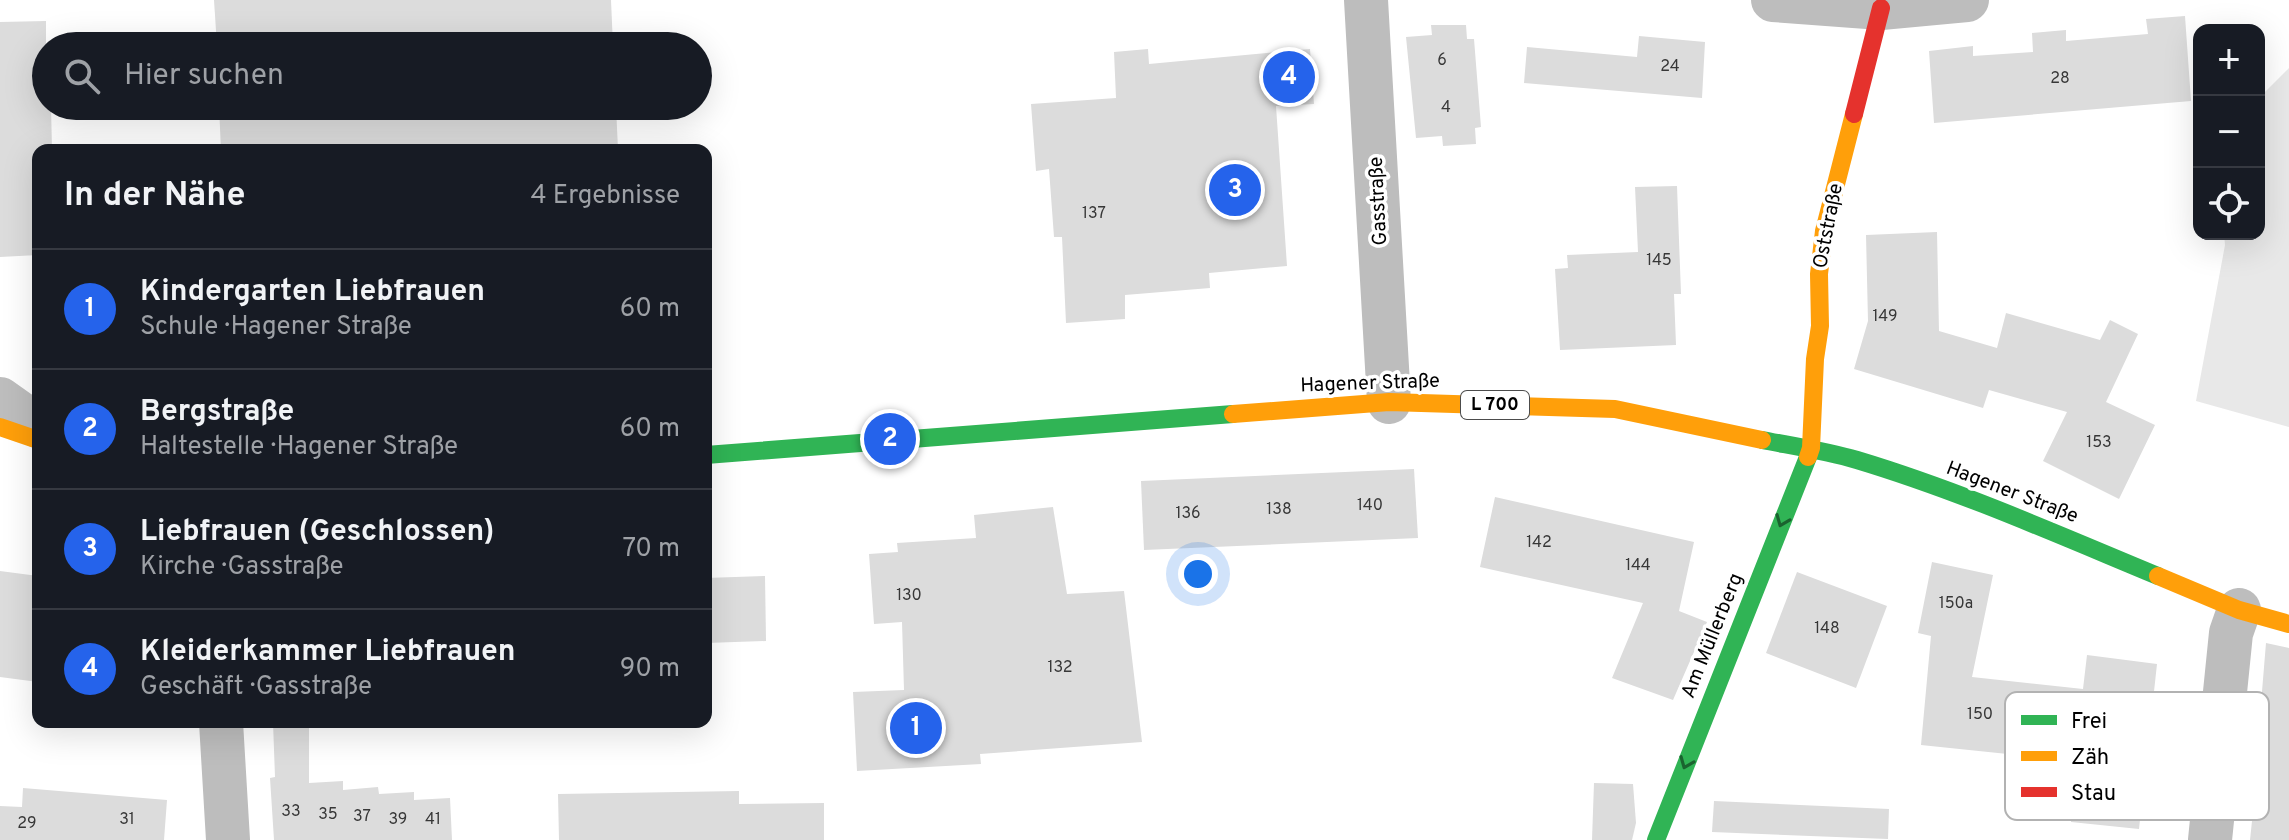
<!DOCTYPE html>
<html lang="de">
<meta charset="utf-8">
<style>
:root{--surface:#171b24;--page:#20242c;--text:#f1f3f6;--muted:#9ea1a6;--line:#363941;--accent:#2563eb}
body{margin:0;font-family:Overpass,sans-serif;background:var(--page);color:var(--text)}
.controls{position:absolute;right:24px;top:24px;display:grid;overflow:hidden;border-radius:16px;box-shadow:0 8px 32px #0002}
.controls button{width:72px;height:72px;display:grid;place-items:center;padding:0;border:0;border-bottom:2px solid var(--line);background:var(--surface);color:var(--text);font:40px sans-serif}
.you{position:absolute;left:1198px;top:574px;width:28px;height:28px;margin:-20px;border:6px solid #fff;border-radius:50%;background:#1a73e8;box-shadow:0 0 0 12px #1a73e833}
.badge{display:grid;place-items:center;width:52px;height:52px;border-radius:50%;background:var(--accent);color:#fff;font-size:26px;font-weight:700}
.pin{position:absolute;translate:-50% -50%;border:4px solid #fff;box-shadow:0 2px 8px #0006}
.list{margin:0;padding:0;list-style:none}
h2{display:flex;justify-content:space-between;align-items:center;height:104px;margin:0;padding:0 32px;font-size:34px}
h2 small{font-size:26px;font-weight:400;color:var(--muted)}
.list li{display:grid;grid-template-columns:52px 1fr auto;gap:24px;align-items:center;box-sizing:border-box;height:120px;padding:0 32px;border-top:2px solid var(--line)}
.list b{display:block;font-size:30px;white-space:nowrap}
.list p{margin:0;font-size:26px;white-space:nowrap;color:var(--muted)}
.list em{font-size:26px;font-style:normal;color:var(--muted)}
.icon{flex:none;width:44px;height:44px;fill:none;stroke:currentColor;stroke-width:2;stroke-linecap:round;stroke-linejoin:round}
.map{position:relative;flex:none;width:2289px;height:840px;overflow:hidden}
.search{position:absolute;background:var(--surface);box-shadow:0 8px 32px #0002;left:32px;top:32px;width:680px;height:88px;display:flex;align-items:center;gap:20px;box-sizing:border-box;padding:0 28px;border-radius:44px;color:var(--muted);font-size:30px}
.panel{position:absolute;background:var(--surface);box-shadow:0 8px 32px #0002;left:32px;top:144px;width:680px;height:584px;border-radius:16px}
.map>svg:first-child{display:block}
.green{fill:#e8e8e8}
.building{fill:#dcdcdc}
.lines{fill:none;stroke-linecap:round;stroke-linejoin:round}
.street{stroke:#bdbdbd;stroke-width:44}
.fast{stroke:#30b455;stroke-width:18}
.slow{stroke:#ff9f0a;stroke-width:18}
.jam{stroke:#e5322d;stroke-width:18}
.oneway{stroke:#1a632f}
.labels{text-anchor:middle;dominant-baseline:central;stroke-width:7;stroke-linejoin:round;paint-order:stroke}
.number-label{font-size:16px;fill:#373737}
.shield{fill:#fff;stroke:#4c4c4c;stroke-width:2}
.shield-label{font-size:18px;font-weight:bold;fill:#000}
.street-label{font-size:20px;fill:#000;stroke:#fff}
.key{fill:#fff;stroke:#b2b2b2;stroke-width:2}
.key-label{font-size:22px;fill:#000}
</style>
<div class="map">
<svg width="2289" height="840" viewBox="0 0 2289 840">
<rect width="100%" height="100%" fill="#fff"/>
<!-- green -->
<polygon class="green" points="2289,68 2289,427 2196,401 2225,245 2224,234 2259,234 2259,98"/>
<!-- building -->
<g class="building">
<polygon points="214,0 611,0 613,46 217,46"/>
<polygon points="2185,16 2191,101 1934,123 1929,51 1973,46 1973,56 2033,52 2032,33 2066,30 2066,41 2148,34 2146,19"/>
<polygon points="46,21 46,106 51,106 52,150 38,150 38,255 0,257 0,22"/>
<polygon points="1431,25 1466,25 1467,39 1474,39 1481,127 1475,128 1476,144 1443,146 1442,136 1416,138 1406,37 1432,35"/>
<polygon points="1639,36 1705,42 1702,98 1524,83 1527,47 1637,57"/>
<polygon points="1148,49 1149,64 1310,49 1314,104 1276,106 1287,266 1209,273 1210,288 1125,295 1125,319 1066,323 1062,237 1054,237 1049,169 1036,171 1031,104 1116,98 1114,52"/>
<polygon points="219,106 616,106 618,150 221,150"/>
<polygon points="1677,186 1681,294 1674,294 1676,345 1560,350 1555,269 1568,268 1567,255 1638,252 1635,187"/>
<polygon points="1937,232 1939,331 1997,348 2006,313 2100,340 2110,320 2138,334 2106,402 2155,425 2119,499 2043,461 2067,412 1989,390 1983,408 1854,369 1868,321 1866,235"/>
<polygon points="1414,469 1418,538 1144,550 1141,481"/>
<polygon points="1495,497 1694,542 1679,611 1707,622 1673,700 1612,678 1643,603 1480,567"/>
<polygon points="1053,507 1067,594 1124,591 1142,742 980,754 981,764 857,771 853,692 904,690 902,622 874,624 869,554 898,552 897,543 976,538 974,515"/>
<polygon points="1932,562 1993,575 1972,677 2083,689 2087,655 2157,664 2139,829 2071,822 2076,761 1921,745 1931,636 1918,633"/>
<polygon points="0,571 38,576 38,682 0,677"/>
<polygon points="1797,572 1887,606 1856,688 1766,653"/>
<polygon points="765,576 766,641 706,643 706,578"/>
<polygon points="2266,643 2289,648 2289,840 2250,840 2258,764 2256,764"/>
<polygon points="273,722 309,722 309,783 343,781 343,790 378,787 379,794 414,792 414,800 450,798 452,840 274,840 270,778 275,777"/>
<polygon points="1594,783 1633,784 1636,823 1632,840 1592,840"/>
<polygon points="23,788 167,800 164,840 0,840 0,806 22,807"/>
<polygon points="739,791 739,804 824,803 824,840 559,840 558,794"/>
<polygon points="1714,801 1889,809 1888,839 1712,832"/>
</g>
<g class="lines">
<!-- street -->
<g class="street">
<polyline points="1366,0 1389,402"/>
<polyline points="1773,0 1881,8 1967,0"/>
<polyline points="0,399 38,426"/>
<polyline points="221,722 228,840"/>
<polyline points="2210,840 2231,633 2239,610"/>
</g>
<!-- fast -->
<g class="fast">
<path d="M1762,440c31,6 64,11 95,20 103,31 202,75 301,116"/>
<polyline points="706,455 1233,414"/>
<polyline points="1656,840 1808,457"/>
</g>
<!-- slow -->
<g class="slow">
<polyline points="1233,414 1389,402 1615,409 1762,440"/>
<polyline points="0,427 38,440"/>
<polyline points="1808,457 1811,448 1815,359 1820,326 1819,274 1824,231 1854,114"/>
<polyline points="2158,576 2239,610 2289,624"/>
</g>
<!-- jam -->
<polyline class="jam" points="1854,114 1881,8"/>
</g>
<!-- one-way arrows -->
<defs><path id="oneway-chevron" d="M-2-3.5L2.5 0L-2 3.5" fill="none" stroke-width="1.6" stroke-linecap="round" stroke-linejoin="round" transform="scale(2)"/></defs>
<g class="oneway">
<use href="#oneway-chevron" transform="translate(1782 521) rotate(112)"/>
<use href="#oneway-chevron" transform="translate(1686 763) rotate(112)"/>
</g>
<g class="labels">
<!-- number labels -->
<g class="number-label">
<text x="1442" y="61">6</text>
<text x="1670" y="67">24</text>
<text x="2060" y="79">28</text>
<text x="1446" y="108">4</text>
<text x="1094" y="214">137</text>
<text x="1659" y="261">145</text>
<text x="1885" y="317">149</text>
<text x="2099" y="443">153</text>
<text x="1370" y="506">140</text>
<text x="1279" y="510">138</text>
<text x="1188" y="514">136</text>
<text x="1539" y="543">142</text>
<text x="1638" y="566">144</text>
<text x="909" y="596">130</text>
<text x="1956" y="604">150a</text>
<text x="1827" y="629">148</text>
<text x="1060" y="668">132</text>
<text x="1980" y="715">150</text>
<text x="291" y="812">33</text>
<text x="328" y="815">35</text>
<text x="362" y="817">37</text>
<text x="127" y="820">31</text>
<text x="398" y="820">39</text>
<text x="433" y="820">41</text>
<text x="27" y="824">29</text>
</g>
<!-- shield labels -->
<rect class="shield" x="1461" y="391" width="68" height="28" rx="6"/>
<g class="shield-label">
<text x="1495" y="405">L 700</text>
</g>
<!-- street labels -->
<g class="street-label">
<text transform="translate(1379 201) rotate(-93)">Gasstraße</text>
<text transform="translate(1829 226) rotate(-79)">Oststraße</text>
<text transform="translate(1370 384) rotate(-2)">Hagener Straße</text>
<text transform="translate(2012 493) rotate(21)">Hagener Straße</text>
<text transform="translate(1713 636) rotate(-68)">Am Müllerberg</text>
</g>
</g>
<!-- legend -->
<rect x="2005" y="692" width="264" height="128" rx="12" class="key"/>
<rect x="2021" y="715" width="36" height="10" fill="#30b455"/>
<rect x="2021" y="751" width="36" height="10" fill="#ff9f0a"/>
<rect x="2021" y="787" width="36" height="10" fill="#e5322d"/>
<g class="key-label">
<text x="2071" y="728">Frei</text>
<text x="2071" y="764">Zäh</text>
<text x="2071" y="800">Stau</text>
</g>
</svg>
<div class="controls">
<button>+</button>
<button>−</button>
<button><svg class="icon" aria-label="locate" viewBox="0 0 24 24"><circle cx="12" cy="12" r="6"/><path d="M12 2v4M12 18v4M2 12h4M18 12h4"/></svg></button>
</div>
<div class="you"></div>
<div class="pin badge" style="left:916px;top:728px">1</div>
<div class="pin badge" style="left:890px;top:439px">2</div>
<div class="pin badge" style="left:1235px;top:190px">3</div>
<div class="pin badge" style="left:1289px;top:77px">4</div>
<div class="search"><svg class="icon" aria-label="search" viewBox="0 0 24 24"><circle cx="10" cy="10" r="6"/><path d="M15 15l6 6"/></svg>Hier suchen</div>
<section class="panel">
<h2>In der Nähe<small>4 Ergebnisse</small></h2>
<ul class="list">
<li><span class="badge">1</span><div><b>Kindergarten Liebfrauen</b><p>Schule · Hagener Straße</p></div><em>60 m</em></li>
<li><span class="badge">2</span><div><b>Bergstraße</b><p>Haltestelle · Hagener Straße</p></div><em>60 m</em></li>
<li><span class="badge">3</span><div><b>Liebfrauen (Geschlossen)</b><p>Kirche · Gasstraße</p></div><em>70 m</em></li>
<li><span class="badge">4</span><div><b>Kleiderkammer Liebfrauen</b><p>Geschäft · Gasstraße</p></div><em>90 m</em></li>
</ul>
</section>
</div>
